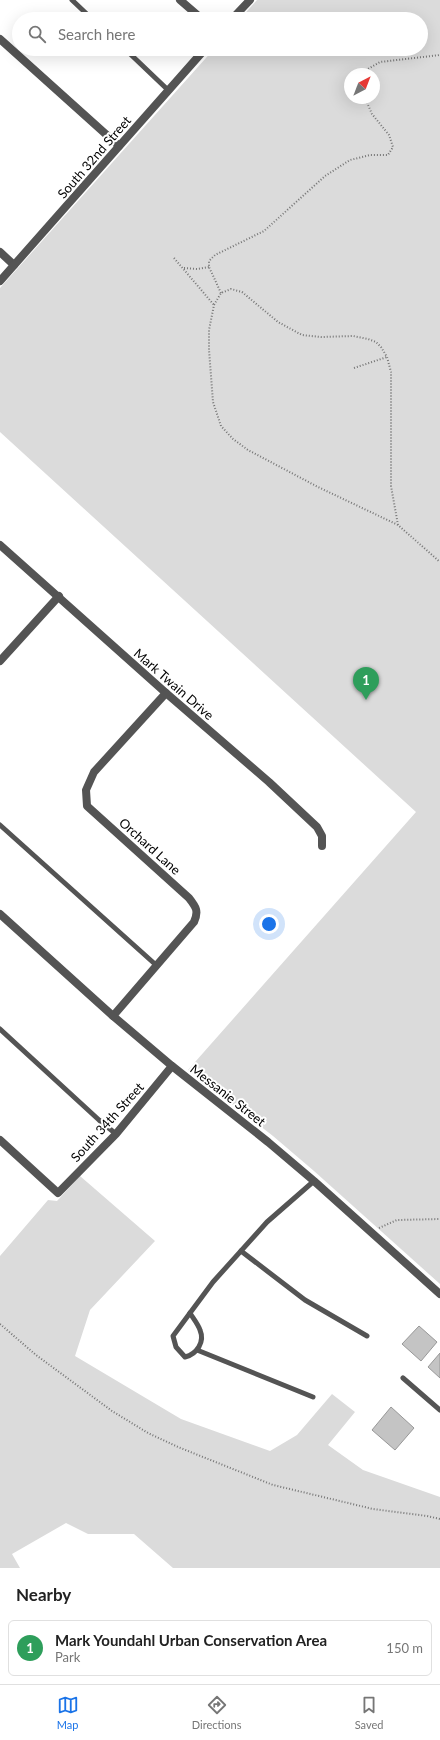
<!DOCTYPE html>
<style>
:root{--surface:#fff;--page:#f6f6f6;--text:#222;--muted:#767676;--line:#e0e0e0;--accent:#1a73e8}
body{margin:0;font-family:Lato,sans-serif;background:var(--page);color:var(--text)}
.compass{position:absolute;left:344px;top:68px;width:36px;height:36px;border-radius:50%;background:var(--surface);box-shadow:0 4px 16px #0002;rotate:42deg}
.you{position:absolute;left:269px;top:924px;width:14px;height:14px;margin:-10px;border:3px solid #fff;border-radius:50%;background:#1a73e8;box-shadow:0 0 0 6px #1a73e833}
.badge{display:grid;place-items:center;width:26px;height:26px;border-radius:50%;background:var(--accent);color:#fff;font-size:13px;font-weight:700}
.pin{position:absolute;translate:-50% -33px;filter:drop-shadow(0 1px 2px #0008)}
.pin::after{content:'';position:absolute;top:21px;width:14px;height:12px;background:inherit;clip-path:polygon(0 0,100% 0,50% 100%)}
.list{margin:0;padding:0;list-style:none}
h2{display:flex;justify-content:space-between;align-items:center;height:52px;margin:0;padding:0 16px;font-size:17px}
h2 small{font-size:13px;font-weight:400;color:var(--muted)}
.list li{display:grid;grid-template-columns:26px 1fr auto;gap:12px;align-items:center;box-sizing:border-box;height:56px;margin:0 8px 8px;padding:0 8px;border:1px solid var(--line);border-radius:6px}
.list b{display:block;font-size:15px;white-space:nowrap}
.list p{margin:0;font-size:13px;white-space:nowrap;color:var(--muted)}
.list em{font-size:13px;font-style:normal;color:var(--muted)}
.icon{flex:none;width:22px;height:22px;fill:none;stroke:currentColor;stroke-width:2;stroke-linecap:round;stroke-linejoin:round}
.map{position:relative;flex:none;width:440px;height:1568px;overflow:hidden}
.search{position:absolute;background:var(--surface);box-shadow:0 4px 16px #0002;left:12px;right:12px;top:12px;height:44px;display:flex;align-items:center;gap:10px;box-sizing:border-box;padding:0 14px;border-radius:22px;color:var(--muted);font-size:15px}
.sheet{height:116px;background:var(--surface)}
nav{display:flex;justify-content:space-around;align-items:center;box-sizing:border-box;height:56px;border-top:1px solid var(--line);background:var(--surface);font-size:11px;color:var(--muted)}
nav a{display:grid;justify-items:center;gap:2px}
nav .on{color:var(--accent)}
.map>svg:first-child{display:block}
.green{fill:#dbdbdb;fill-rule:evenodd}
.building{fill:#c4c4c4;stroke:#989898}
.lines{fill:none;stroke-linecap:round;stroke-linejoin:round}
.path{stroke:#767676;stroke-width:2;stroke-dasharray:1 2;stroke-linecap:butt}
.service{stroke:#545454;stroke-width:5}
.minor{stroke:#545454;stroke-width:8}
.tertiary{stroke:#545454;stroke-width:8}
.labels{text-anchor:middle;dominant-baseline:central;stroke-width:4;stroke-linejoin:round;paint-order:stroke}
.street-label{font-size:13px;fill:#000;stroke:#fff}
</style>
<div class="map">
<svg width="440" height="1568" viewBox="0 0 440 1568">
<rect width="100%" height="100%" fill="#fff"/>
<!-- green -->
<g class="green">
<path d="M257,0h183v1284l-126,-113 -41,-35 -85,-66 228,-258 -416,-380v-144l214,-239h207v-30h-181zM350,74h24v24h-24z"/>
<polygon points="80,1176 155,1241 90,1310 75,1356 181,1419 270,1451 297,1435 332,1394 355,1412 328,1445 363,1470 440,1497 440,1568 173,1568 134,1534 88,1534 66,1523 12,1554 20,1568 0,1568 0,1256 48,1200 57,1201"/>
</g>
<!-- building -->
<g class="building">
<polygon points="419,1326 437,1342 421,1361 402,1344"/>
<polygon points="440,1353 440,1378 428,1367"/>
<polygon points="391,1407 414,1428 395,1450 372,1430"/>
</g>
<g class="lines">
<!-- path -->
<g class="path">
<polyline points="365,74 368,69 380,62 440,55"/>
<polyline points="174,258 214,305"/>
<polyline points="184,268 197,269 209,267"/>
<polyline points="221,293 209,267 209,261 215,255 264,231 325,176 350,160 370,155 388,155 393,147 389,135 372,114 365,98"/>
<polyline points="354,368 387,357"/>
<polyline points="398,525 391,486 391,372 387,357 381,347 376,342 368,339 353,336 321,337 302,335 278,322 242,292 231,289 221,293 214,305 209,330 209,350 213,402 221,426 233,439 248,450 318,487 398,525 440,562"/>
<polyline points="379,1228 397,1220 440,1219"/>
<polyline points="0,1324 36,1355 112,1411 148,1433 178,1447 273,1485 373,1509 427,1516 440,1519"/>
</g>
<!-- service -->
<g class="service">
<polyline points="72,0 92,19"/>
<polyline points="125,49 168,90"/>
<polyline points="0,825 156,965"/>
<polyline points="0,1029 99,1120 116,1134"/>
<polyline points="241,1251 305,1300 367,1336"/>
<polyline points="190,1313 213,1282 267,1222 314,1181"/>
<path d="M190,1313c3,5 8,11 10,17 5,12 -3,24 -15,27l-9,-10 -3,-11z"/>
<polyline points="197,1350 313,1397"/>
<polyline points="403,1378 440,1410"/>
</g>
<!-- minor -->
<g class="minor">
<polyline points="180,0 202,19"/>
<polyline points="232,19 250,0"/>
<polyline points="0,39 119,146"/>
<polyline points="0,252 14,265"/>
<polyline points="0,281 205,49"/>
<polyline points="0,545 166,693 269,782 317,827 322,836 322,846"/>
<polyline points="0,661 59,596"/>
<path d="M113,1016l81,-94c5,-11 2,-15 -5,-24l-102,-92 -1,-16 8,-18 72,-79"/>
<polyline points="0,1140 58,1193 116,1134 172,1066"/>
</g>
<!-- tertiary -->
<polyline class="tertiary" points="0,914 113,1016 172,1066 268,1142 314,1181 440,1294"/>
</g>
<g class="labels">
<!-- street labels -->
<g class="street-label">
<text transform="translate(94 157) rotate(-49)">South 32nd Street</text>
<text transform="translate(174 684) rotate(41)">Mark Twain Drive</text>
<text transform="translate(150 846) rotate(42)">Orchard Lane</text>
<text transform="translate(228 1095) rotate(38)">Messanie Street</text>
<text transform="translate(107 1122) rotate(-48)">South 34th Street</text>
</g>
</g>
</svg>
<svg class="compass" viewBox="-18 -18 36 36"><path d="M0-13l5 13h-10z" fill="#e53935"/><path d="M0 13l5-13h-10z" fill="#767676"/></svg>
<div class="you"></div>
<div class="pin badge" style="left:366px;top:700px;background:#2e9e5b">1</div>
<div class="search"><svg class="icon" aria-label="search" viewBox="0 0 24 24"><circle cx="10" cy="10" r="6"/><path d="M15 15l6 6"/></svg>Search here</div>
</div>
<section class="sheet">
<h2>Nearby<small></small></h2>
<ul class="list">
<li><span class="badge" style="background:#2e9e5b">1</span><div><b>Mark Youndahl Urban Conservation Area</b><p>Park</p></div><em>150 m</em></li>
</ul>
</section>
<nav>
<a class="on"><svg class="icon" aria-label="map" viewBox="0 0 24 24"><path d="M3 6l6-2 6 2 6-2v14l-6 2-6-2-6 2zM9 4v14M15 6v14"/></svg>Map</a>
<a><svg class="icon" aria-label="directions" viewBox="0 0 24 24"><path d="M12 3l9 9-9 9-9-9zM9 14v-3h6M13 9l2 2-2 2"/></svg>Directions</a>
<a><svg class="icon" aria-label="saved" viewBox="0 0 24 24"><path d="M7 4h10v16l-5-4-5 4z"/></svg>Saved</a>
</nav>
